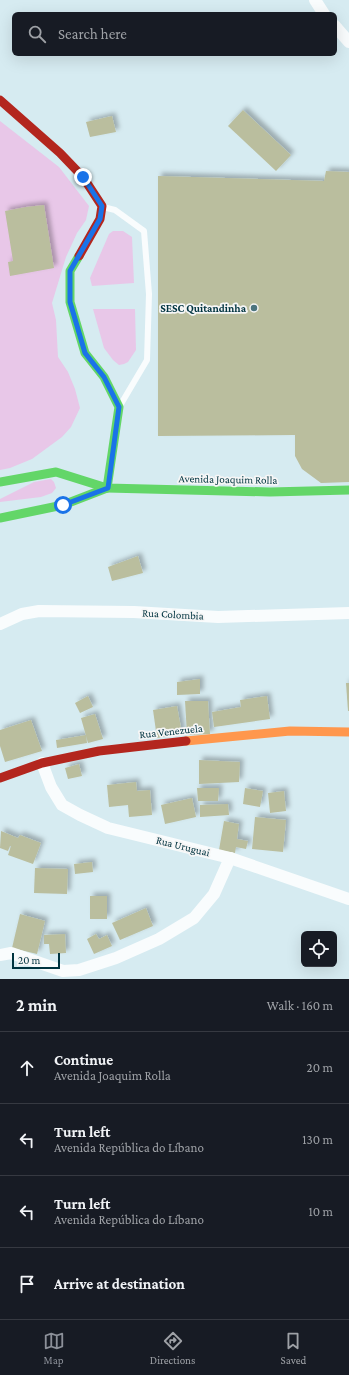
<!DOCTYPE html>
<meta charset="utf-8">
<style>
:root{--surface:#171b24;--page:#242831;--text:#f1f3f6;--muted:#9ea1a6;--line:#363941;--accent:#8c9099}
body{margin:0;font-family:"Crimson Pro",serif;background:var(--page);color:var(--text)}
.controls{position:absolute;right:12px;bottom:12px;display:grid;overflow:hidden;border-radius:6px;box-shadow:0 4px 16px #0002}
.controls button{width:36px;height:36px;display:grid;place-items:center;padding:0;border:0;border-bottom:1px solid var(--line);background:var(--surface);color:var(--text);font:20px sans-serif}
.scale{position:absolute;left:12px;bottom:10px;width:48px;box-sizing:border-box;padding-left:4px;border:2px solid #003440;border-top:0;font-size:11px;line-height:14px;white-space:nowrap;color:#003440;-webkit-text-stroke:3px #f6f6f6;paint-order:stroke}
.stop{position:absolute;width:12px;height:12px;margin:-9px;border:3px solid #1a73e8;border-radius:50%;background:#fff}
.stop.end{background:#1a73e8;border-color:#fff;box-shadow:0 1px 4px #0008}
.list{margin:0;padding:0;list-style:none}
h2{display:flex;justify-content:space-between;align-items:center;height:52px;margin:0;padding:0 16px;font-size:17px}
h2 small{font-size:13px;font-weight:400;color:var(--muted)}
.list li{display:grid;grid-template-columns:26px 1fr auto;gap:12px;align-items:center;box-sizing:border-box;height:72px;padding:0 16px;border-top:1px solid var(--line)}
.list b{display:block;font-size:15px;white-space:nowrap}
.list p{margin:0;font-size:13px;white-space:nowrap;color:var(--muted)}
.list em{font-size:13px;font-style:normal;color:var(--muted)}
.icon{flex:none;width:22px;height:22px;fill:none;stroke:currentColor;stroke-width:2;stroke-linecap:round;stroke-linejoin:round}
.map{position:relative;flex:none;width:349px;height:979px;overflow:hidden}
.search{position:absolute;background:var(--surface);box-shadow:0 4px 16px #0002;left:12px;right:12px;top:12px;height:44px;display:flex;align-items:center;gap:10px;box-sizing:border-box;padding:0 14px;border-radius:6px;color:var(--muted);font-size:15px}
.sheet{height:340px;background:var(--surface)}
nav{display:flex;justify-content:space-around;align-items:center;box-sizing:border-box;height:56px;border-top:1px solid var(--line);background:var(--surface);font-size:11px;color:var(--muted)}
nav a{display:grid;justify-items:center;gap:2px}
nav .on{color:var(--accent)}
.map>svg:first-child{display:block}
.green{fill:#e8c7e8}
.building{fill:#babe9e;filter:url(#shadow)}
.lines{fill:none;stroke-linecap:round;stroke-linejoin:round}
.lane{stroke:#f9fcfd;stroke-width:6}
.street{stroke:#f9fcfd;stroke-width:12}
.fast{stroke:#63d668;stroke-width:9}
.slow{stroke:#ff974d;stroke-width:9}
.jam{stroke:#b3261e;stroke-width:9}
.route{stroke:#1a73e8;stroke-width:5}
.poi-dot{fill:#4b747e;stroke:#f6f6f6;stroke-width:1.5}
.labels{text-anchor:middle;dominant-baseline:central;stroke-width:3.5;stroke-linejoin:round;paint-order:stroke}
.poi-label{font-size:11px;font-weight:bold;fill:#003440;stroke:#f6f6f6;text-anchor:end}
.street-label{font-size:11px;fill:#003440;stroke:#f6f6f6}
</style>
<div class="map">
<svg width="349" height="979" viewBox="0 0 349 979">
<defs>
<filter id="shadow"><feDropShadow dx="3.5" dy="-3.5" stdDeviation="2" flood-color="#0004"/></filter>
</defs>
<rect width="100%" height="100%" fill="#d6ebf1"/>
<!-- green -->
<g class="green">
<polygon points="0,121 59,167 89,206 86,220 77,233 66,257 52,303 56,320 58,357 68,372 75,389 80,408 71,427 62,437 32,459 10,468 0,470"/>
<polygon points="113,231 123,231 132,237 134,283 92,286 90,278 109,234"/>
<polygon points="93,309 135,309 136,350 128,362 124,364 119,365 113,360 104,348"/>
<polygon points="51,479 54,482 56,488 52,493 41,497 0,502 0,499 34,482"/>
</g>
<!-- building -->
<g class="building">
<polygon points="243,110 291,155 276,171 228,126"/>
<polygon points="112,116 116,132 90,137 86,122"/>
<polygon points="326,171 349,172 349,482 321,483 302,469 295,456 295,435 158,436 158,176 324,181"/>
<polygon points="44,205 54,268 10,276 8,262 13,261 5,211 26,207"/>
<polygon points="138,556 143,573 112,581 108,567"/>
<polygon points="200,679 200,694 177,695 177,682"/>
<polygon points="346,683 349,683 349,711 348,711"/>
<polygon points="88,696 93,707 80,713 75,703"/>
<polygon points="267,696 270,719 214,727 212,712 241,707 240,700"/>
<polygon points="185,701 208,701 210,734 187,735"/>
<polygon points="177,706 182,734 157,738 153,710"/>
<polygon points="95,714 103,739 88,743 81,718"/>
<polygon points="31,720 42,751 5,762 0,746 0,730"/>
<polygon points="86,735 87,743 57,748 56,740"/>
<polygon points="199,760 240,762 239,782 199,784"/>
<polygon points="79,764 82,776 68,779 65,768"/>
<polygon points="136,782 137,791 150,790 152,815 129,817 128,805 109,807 107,785"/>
<polygon points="197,788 219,788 218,801 198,801"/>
<polygon points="245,788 263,791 260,807 243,804"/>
<polygon points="284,791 286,811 270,813 268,793"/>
<polygon points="192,798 196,817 165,824 161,805"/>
<polygon points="228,804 229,815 200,817 200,805"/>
<polygon points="255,817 286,820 283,852 252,849"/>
<polygon points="224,821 239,824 237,839 248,841 246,849 236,847 235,853 219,850"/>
<polygon points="1,831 18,838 20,835 41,843 33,864 8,855 11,846 10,846 8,851 0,848"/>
<polygon points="92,862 93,872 75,874 74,864"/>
<polygon points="35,868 68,869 67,894 34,893"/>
<rect x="90" y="896" width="17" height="23"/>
<polygon points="146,908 153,926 120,940 112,923"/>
<polygon points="20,914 45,921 37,954 12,948"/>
<polygon points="65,934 66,953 50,954 49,944 44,944 44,935"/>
<polygon points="96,934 99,939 107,935 112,946 94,954 87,939"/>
</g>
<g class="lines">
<!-- lane -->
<polyline class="lane" points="103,207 115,210 144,231 149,294 147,360 121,404"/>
<!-- street -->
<g class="street">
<polyline points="315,0 324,14"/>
<polyline points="335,26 349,42"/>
<polyline points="0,624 22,614 39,611 134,612 218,617 349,613"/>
<polyline points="42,763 51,787 62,805 80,815 108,828 230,858 349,899"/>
<polyline points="0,955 11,953 63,971 79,970 116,958 159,939 194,918 214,894 230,858"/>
</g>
<!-- fast -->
<g class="fast">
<polyline points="79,256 70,271 70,302 85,353 104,377 119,407 107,488"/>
<polyline points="0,482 56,472 107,488 270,492 349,490"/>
<polyline points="0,518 63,505 107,488"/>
</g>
<!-- slow -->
<polyline class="slow" points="186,741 290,731 349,732"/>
<!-- jam -->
<g class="jam">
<polyline points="0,100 60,153 83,177 102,206 100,219 79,256"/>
<polyline points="0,778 42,763 99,751 186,741"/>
</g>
</g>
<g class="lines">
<!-- route -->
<polyline class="route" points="63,505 108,488 119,407 104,377 85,353 70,302 70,271 100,219 102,206 83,177"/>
</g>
<!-- markers -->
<circle class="poi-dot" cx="254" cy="308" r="4"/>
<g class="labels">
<!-- poi labels -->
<g class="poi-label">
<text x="246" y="308">SESC Quitandinha</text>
</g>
<!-- street labels -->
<g class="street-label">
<text transform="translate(228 479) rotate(1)">Avenida Joaquim Rolla</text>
<text transform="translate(173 614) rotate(3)">Rua Colombia</text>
<text transform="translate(171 731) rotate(-6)">Rua Venezuela</text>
<text transform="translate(183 846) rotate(14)">Rua Uruguai</text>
</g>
</g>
</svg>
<div class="controls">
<button><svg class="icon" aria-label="locate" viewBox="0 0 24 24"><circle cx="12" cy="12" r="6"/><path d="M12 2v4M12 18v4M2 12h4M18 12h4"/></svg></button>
</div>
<div class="scale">20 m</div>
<div class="stop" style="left:63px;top:505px"></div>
<div class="stop end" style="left:83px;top:177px"></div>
<div class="search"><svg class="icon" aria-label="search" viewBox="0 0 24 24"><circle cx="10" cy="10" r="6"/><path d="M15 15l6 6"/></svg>Search here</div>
</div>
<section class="sheet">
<h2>2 min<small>Walk · 160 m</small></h2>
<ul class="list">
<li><svg class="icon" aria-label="ahead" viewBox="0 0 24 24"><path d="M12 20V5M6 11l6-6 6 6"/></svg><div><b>Continue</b><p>Avenida Joaquim Rolla</p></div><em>20 m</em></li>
<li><svg class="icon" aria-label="left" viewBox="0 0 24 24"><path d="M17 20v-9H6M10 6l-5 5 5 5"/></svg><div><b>Turn left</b><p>Avenida República do Líbano</p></div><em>130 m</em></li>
<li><svg class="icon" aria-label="left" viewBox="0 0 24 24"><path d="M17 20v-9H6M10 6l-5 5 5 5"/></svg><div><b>Turn left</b><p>Avenida República do Líbano</p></div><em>10 m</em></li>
<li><svg class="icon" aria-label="arrive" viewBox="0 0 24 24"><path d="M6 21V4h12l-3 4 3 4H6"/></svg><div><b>Arrive at destination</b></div></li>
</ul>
</section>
<nav>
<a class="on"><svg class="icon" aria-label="map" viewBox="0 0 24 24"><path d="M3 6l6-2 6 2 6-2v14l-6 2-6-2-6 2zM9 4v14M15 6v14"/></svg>Map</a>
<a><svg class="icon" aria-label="directions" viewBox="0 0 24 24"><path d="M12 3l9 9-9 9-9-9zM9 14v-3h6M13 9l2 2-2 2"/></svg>Directions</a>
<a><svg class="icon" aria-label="saved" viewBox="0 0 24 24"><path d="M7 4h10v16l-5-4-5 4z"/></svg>Saved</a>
</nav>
